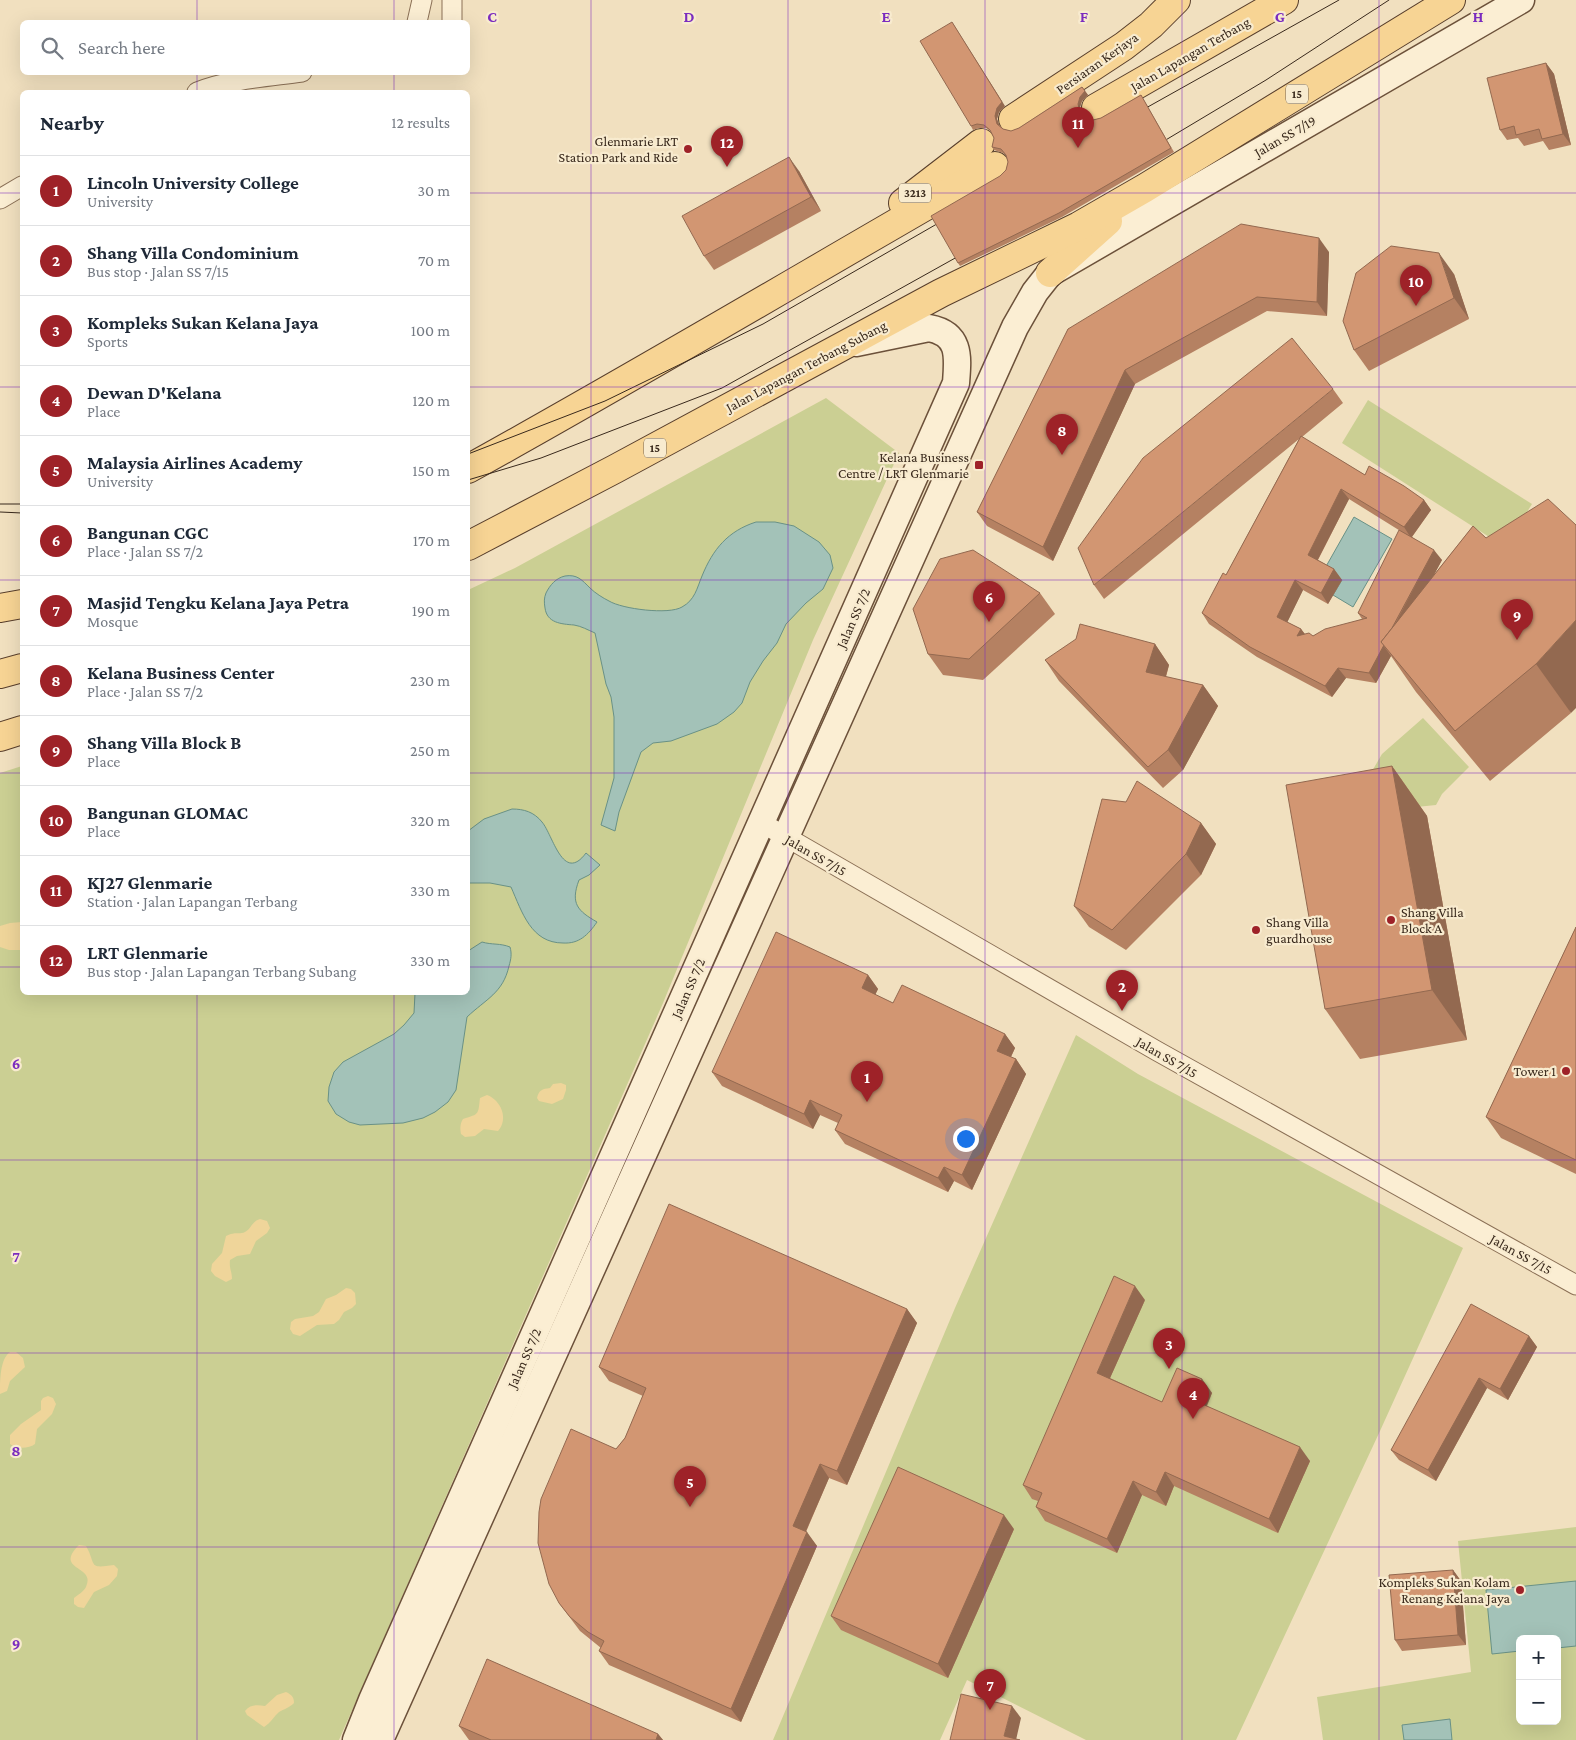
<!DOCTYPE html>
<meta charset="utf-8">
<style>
:root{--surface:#fff;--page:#f2f2f3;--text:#1f2937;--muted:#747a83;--line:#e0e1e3;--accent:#9e2228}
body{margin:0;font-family:"Crimson Pro",serif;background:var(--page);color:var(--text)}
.controls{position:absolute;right:15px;bottom:15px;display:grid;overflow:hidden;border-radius:8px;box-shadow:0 5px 20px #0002}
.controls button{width:45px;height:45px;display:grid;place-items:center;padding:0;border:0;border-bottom:1px solid var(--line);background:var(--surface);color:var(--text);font:25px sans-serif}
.you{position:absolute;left:965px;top:1138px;width:18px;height:18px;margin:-12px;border:4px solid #fff;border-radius:50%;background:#1a73e8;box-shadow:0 0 0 8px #1a73e833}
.badge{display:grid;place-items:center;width:32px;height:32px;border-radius:50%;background:var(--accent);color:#fff;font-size:16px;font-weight:700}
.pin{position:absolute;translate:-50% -41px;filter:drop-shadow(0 1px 2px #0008)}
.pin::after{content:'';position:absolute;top:26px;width:18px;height:15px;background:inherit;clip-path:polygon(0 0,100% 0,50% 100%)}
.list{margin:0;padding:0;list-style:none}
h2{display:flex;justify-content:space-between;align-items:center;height:65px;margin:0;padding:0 20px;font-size:21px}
h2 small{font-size:16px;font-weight:400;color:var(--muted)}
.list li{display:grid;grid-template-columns:32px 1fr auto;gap:15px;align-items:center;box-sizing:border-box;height:70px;padding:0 20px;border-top:1px solid var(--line)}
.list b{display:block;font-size:19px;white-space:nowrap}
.list p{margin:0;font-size:16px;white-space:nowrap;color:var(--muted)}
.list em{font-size:16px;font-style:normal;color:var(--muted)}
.icon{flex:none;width:28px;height:28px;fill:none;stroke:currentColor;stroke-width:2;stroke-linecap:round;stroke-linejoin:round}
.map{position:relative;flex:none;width:1576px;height:1740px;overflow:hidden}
.search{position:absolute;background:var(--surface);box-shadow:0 5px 20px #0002;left:20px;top:20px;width:450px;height:55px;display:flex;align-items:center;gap:12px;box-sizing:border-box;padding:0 18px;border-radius:8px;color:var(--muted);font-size:19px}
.panel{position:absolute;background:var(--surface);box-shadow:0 5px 20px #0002;left:20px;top:90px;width:450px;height:905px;border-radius:8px}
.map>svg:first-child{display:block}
.green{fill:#cbcf93;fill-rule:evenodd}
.sand{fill:#efd59a}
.water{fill:#a3c2b8;stroke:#699186}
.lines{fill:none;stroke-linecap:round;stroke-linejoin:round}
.street-casing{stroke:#8b7056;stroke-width:21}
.secondary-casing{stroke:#6c513a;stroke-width:29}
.primary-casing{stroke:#583e2b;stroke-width:30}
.street{stroke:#fbeed3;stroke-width:19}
.secondary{stroke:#fbeed3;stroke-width:26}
.primary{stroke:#f7d494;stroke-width:28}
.tram{stroke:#39291c;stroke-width:1}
.wall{fill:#b58162;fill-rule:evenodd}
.shaded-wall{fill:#936950}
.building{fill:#d29672;stroke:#936950}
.grid{fill:none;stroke:#7b2cbf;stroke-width:1;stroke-opacity:0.55}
.poi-dot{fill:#9e2228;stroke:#f8ebcf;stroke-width:2}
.labels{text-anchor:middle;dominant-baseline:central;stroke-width:4.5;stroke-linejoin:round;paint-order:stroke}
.shield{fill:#f8ebcf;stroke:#726352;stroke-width:1}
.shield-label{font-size:12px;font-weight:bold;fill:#39291c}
.street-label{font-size:14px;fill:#39291c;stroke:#f8ebcf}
.poi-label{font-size:14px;fill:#39291c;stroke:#f8ebcf;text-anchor:end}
.grid-label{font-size:16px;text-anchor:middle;font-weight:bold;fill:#7b2cbf;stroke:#f8ebcf;stroke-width:4.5;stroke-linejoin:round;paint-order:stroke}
</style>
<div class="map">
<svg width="1576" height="1740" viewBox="0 0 1576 1740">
<rect width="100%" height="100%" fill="#f1e0bf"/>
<!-- green -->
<g class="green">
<polygon points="826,398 899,453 813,640 663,1003 339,1740 0,1740 0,773 22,766 22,992 468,992 468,590 515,568"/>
<polygon points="1368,400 1532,504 1505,547 1342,443"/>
<polygon points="1423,718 1469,767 1442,794 1436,805 1347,814 1382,754"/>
<polygon points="1076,1035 1138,1074 1463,1248 1380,1431 1236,1740 1086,1740 967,1680 940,1740 773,1740 955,1308"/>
<path d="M1576,1527v213h-253l-6,-43 154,-25 -13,-131zM1520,1639h37v82h-37z"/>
</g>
<!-- sand -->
<g class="sand">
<polygon points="22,922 22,950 9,950 0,947 0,926 10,923"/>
<path d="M561,1083l5,2v5l-3,9 -11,5 -13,-3 -2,-3c2,-8 5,-9 13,-10l3,-4z"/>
<path d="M487,1095c14,5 22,24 11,36l-14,-2 -9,7 -10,1 -4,-3c-1,-6 -1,-10 2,-15 17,-5 15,-5 17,-21z"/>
<path d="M260,1219l7,2 3,7 -3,5 -11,8 -6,13 -13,2 -7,4c-1,8 2,12 2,19l-6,3 -11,-6 -4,-5 1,-7 10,-11 4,-17c10,-5 13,-1 19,-4 7,-4 6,-10 15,-13z"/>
<polygon points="346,1288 351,1289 355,1293 356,1304 352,1308 344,1312 339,1320 334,1324 317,1325 300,1336 293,1334 290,1329 291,1322 295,1319 313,1316 319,1312 326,1299 336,1295"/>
<path d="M10,1352h6l7,6 2,9 -15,14 -3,10 -7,3c0,-14 0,-35 10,-42z"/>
<path d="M48,1396l5,2 3,6 -4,10 -15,15 -2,15c-7,5 -18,5 -25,0v-9l11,-11 20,-14v-9l2,-3z"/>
<path d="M79,1545l7,1c11,19 1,23 28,19l4,4 -1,7 -8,9 -15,7 -10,16 -6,-1 -4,-3v-6c4,-3 10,-7 12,-11 11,-22 -33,-16 -7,-42z"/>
<path d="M286,1692c6,3 8,5 8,11 -5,5 -10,6 -15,9 -5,4 -8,11 -15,15l-17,-12 -2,-4c6,-7 12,-6 20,-5l12,-11z"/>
</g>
<!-- water -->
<g class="water">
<polygon points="1354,517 1392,539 1353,607 1333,595 1342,580 1324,570"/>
<path d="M756,522h19l19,4 25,16 11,13 3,13 -10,21 -17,14 -20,21 -9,19 -14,18 -13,21 -8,21 -8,9 -17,12 -46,17 -18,2 -12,9 -22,60 -4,19 -14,-6 13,-47v-61l-3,-20 -5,-13 -11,-51c-7,-3 -14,-7 -21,-8 -13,-1 -27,-2 -29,-17 -1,-6 -1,-10 1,-15 4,-8 10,-15 19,-17 12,-2 17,4 25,12 5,5 13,10 19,13 13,8 60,14 73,6 13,-7 15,-19 20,-31 11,-27 26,-45 54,-54z"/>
<path d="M512,809c12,0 22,3 30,13 11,13 21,62 44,31l14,12 -11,10 -10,5c-9,24 -1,31 18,42 -9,13 -18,22 -34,21 -32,0 -41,-31 -52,-56l-21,-4h-22v-52l16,-12z"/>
<path d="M482,942c10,3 18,1 28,5 2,7 1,12 -1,19 -6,27 -23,33 -42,51l-11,73 -8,12 -13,10 -12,6 -20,5 -43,2 -11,-3 -13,-8 -8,-13 1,-14 5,-15 9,-10 51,-28 10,-9 10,-12 1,-20 53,-1v-41z"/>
<polygon points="1576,1581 1576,1646 1557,1648 1557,1639 1520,1639 1520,1651 1492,1654 1486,1590"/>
<polygon points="1450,1719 1452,1740 1404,1740 1402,1725"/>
</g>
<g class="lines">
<!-- street casing -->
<g class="street-casing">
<g id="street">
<polyline points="417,22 422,0"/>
<polyline points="452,22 452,0"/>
<path d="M197,92c34,-13 69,-15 105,-20"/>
<polyline points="0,199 22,186"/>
<polyline points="762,823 1157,1051 1576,1285"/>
</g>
</g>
<!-- secondary casing -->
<g class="secondary-casing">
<g id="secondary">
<path d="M356,1740l16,-40 584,-1317c2,-26 5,-49 -27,-55l-73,15"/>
<polyline points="380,1740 1015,327 1035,292 1050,273 1521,0"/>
</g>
</g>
<!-- primary casing -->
<g class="primary-casing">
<g id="primary">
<polyline points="1096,108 1284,0"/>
<polyline points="1013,119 1124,46 1151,25 1176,0"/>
<polyline points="903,203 981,143"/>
<polyline points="1050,273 1108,221"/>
<path d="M468,469c177,-98 351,-202 527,-303"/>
<polyline points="468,546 615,469 941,293 1079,226 1145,188 1451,0"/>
<polyline points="0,608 22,604"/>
<polyline points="0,674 22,668"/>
<polyline points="0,737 22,730"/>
</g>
</g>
<!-- street -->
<use href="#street" class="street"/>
<!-- secondary -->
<use href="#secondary" class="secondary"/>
<!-- primary -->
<use href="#primary" class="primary"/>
<!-- tram -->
<g class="tram">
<polyline points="1137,113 1339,0"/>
<polyline points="1154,147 1266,80 1389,0"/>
<polyline points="468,454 605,401 763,324 949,217"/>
<polyline points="468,480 541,458 722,388 966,252"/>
<polyline points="0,504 22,504"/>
<polyline points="0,512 22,513"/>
</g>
</g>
<!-- wall -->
<g class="wall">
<polygon points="1546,63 1554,74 1571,145 1549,150 1543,141 1524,146 1518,138 1507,140 1500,130"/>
<polygon points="1082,87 1088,95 1082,101 1080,107 1082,114 1085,118 1093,120 1101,118 1141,95 1174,152 1062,217 960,266 958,263 1000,176 1006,170 1008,162 1007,156 1003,153 994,150 992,147 994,138 992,132 986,128 979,128 973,130 971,126 1005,106 999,112 997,119 999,125 1003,129 1011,131 1019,128"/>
<polygon points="799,171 821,211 714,270 704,256"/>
<polygon points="1329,252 1327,316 1267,311 1135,384 1053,561 987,526 977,512 1068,329"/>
<polygon points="1454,274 1469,319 1369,371 1354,350"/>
<path d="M1333,389l10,14 -41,34 63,38 59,25 7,10 -19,27 30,23 -9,16 40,-50 98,187 -81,68 -74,-89 -25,-36 -15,27 -30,-5 -14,19 -75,-40 -48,-33 -7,-11 24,-38 73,-136 -195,160 -10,-14zM1349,499l53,33 -44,81 4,6 -49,17 -8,-2 -4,-5 -14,-7 16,-32 25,14 14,-24 -8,-11 -16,-9z"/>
<polygon points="1040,593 1055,614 983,680 943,675 928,654"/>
<polygon points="1155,644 1169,665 1166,677 1203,685 1218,706 1183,770 1163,788 1059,681 1045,660"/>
<polygon points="1392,766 1427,816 1467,1040 1360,1059 1325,1009"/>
<polygon points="1201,823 1216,844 1201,875 1126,950 1089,927 1074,906"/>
<polygon points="1576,927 1576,1174 1501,1138 1486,1117"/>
<polygon points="868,975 878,989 875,995 893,1003 1005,1034 1015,1048 1011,1057 1016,1059 1026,1074 972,1190 954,1181 948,1192 845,1144 835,1130 838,1123 820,1115 813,1129 722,1086 712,1072"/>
<polygon points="1145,1300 1110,1378 1162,1402 1202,1379 1212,1393 1207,1406 1310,1461 1278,1533 1174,1486 1166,1506 1142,1495 1117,1553 1045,1521 1036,1507 1038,1501 1032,1499 1023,1485"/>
<polygon points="907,1309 917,1323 847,1485 829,1478 806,1532 817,1546 741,1722 609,1665 599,1651 601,1648 580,1631 559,1603 616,1449 625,1438 643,1396 609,1381 599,1367"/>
<polygon points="1529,1336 1537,1347 1508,1400 1487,1388 1436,1481 1399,1460 1391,1450"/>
<polygon points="1014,1529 948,1678 841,1630 831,1616"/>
<polygon points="1453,1570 1461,1581 1466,1645 1402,1651 1395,1640"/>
<polygon points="459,1726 658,1734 663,1740 469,1740"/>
</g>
<!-- shaded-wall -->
<g class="shaded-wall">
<polygon points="952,22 1005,106 999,112 997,119 1000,127 997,124"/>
<polygon points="1546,63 1554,74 1571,145 1563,134"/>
<polygon points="1085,91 1088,95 1082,101 1080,107 1082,115 1080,112 1078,104 1080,97"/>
<polygon points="789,157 799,171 821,211 811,197"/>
<polygon points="1319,238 1329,252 1327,316 1317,302"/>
<polygon points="1439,253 1454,274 1469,319 1454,298"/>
<polygon points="1125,370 1135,384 1053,561 1043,547"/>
<polygon points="1341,489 1349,499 1315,565 1308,555"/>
<polygon points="1424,500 1431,510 1411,538 1404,527"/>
<polygon points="1434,550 1442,560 1392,654 1384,645"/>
<polygon points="1334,569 1342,580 1328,604 1321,593"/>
<polygon points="1295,580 1303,590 1285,627 1277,617"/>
<polygon points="1576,620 1576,708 1571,713 1536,664"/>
<polygon points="1301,629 1309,640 1297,636"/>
<polygon points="1155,644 1169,665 1161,693 1146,672"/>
<polygon points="1383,645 1391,656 1376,683 1369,673"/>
<polygon points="1338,668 1346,678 1332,697 1325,686"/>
<polygon points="1203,685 1218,706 1183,770 1168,750"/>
<polygon points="1392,766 1427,816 1467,1040 1432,990"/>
<polygon points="1201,823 1216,844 1201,875 1186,854"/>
<polygon points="868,975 878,989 871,1003 862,988"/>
<polygon points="1005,1034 1015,1048 1007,1065 997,1051"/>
<polygon points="1016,1059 1026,1074 972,1190 962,1175"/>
<polygon points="810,1100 820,1115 813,1129 804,1114"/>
<polygon points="944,1167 954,1181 948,1192 938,1178"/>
<polygon points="1135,1286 1145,1300 1106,1387 1097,1373"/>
<polygon points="907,1309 917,1323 847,1485 837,1471"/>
<polygon points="1529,1336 1537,1347 1508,1400 1500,1389"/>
<polygon points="1479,1378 1487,1388 1436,1481 1428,1470"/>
<polygon points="1202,1379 1212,1393 1203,1414 1193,1400"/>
<polygon points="1300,1447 1310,1461 1278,1533 1269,1519"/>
<polygon points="820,1464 829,1478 802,1540 793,1526"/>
<polygon points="1165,1472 1174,1486 1166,1506 1156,1492"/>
<polygon points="1133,1481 1142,1495 1117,1553 1107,1539"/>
<polygon points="1004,1515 1014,1529 948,1678 938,1664"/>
<polygon points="807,1532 817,1546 741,1722 731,1709"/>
<polygon points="1453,1570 1461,1581 1466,1645 1458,1635"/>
<polygon points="1012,1706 1021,1718 1016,1740 1004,1736"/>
<polygon points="658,1734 663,1740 656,1740"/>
</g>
<!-- building -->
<g class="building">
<polygon points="952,22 1002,102 997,108 995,116 997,124 1003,129 1011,131 1019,128 1082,87 1085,91 1080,97 1078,104 1080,112 1085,118 1093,120 1101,118 1141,95 1171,148 1059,213 958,263 931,216 1000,176 1006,170 1008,162 1006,155 1001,149 992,147 994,138 990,130 984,125 977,124 971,126 920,41"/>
<polygon points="1546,63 1563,134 1542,139 1539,129 1516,135 1514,126 1500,130 1487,78"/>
<polygon points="789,157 811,197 704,256 682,216"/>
<polygon points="1241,224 1319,238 1317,302 1257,297 1125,370 1043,547 977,512 1068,329"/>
<polygon points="1391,246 1439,253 1454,298 1354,350 1343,321 1356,273"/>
<polygon points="1292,338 1333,389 1094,585 1078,548 1143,458"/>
<polygon points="1301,436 1365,475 1369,466 1404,486 1424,500 1404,527 1341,489 1308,555 1334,569 1321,593 1295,580 1277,617 1301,629 1297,636 1309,633 1313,636 1325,629 1367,618 1358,613 1399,530 1434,550 1392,628 1381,642 1384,645 1369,673 1338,668 1325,686 1250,647 1202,613 1223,573 1226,575"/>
<polygon points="1548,499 1576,525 1576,620 1536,664 1455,731 1381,642 1473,526 1486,538"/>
<polygon points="973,550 1040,593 969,659 928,654 913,609 940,559"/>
<polygon points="1080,624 1155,644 1146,672 1203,685 1168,750 1148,767 1045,660 1076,639"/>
<polygon points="1392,766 1432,990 1325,1009 1286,785"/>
<polygon points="1137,781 1201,823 1186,854 1112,930 1074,906 1102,799 1126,802"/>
<polygon points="1576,927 1576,1160 1486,1117"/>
<polygon points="776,932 868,975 862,988 893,1003 902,985 1005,1034 997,1051 1016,1059 962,1175 944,1167 938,1178 835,1130 842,1115 810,1100 804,1114 712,1072"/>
<polygon points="669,1204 907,1309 837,1471 820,1464 793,1526 807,1532 731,1709 599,1651 604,1641 588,1632 570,1617 559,1603 549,1584 538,1543 539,1512 541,1499 571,1429 616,1449 625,1438 646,1388 599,1367"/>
<polygon points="1114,1276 1135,1286 1097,1373 1162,1402 1177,1368 1202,1379 1193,1400 1300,1447 1269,1519 1165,1472 1156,1492 1133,1481 1107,1539 1036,1507 1042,1493 1023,1485"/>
<polygon points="1471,1304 1529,1336 1500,1389 1479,1378 1428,1470 1391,1450"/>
<polygon points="898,1467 1004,1515 938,1664 831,1616"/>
<polygon points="1453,1570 1458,1635 1395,1640 1389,1575"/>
<polygon points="487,1659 658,1734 656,1740 491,1740 459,1726"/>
<polygon points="961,1694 1012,1706 1004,1736 1020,1740 950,1740"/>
</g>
<!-- grid -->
<path class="grid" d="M197,0v22M394,0v22M591,0v1740M788,0v1740M985,0v1740M1182,0v1740M1379,0v1740M197,72v20M394,72v20M0,193h22M468,193h1108M0,387h22M468,387h1108M0,580h22M468,580h1108M0,773h22M468,773h1108M0,967h22M468,967h1108M197,992v748M394,992v748M0,1160h1576M0,1353h1576M0,1547h1576"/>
<!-- markers -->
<g class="poi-dot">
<circle cx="688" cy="149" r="5"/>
<rect x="974" y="460" width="10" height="10" rx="2.5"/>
<circle cx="1391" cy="920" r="5"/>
<circle cx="1256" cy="930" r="5"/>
<circle cx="1566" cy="1071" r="5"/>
<circle cx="1520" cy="1590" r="5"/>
</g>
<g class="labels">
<!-- shield labels -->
<g class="shield">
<rect x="1286" y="84.5" width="22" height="19" rx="4"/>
<rect x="899" y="183.5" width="32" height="19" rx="4"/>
<rect x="644" y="438.5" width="22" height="19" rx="4"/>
</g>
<g class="shield-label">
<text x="1297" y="94">15</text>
<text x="915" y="193">3213</text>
<text x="655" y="448">15</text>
</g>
<!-- street labels -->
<g class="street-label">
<text transform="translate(1190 54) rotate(-30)">Jalan Lapangan Terbang</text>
<text transform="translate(1097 63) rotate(-35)">Persiaran Kerjaya</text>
<text transform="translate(1285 136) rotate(-30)">Jalan SS 7/19</text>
<text transform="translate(806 366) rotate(-28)">Jalan Lapangan Terbang Subang</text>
<text transform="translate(853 618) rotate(-66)">Jalan SS 7/2</text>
<text transform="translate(816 855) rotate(30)">Jalan SS 7/15</text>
<text transform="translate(688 988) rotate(-66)">Jalan SS 7/2</text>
<text transform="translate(1167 1057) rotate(30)">Jalan SS 7/15</text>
<text transform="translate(1521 1254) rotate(29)">Jalan SS 7/15</text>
<text transform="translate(524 1358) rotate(-66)">Jalan SS 7/2</text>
</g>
<!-- poi labels -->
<g class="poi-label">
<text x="678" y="141">Glenmarie LRT<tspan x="678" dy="16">Station Park and Ride</tspan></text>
<text x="969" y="457">Kelana Business<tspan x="969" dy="16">Centre / LRT Glenmarie</tspan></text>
<text x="1401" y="912" text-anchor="start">Shang Villa<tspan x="1401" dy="16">Block A</tspan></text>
<text x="1266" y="922" text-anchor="start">Shang Villa<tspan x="1266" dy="16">guardhouse</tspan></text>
<text x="1556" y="1071">Tower 1</text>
<text x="1510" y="1582">Kompleks Sukan Kolam<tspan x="1510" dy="16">Renang Kelana Jaya</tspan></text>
</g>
</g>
<g class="grid-label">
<text x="492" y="22">C</text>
<text x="689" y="22">D</text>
<text x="886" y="22">E</text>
<text x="1084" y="22">F</text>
<text x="1280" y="22">G</text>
<text x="1478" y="22">H</text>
<text x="16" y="1069">6</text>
<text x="16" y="1262">7</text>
<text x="16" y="1456">8</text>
<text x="16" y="1649">9</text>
</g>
</svg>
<div class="controls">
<button>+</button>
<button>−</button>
</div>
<div class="you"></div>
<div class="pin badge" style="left:867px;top:1102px">1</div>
<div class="pin badge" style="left:1122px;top:1011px">2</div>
<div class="pin badge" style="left:1169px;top:1369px">3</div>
<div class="pin badge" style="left:1193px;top:1419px">4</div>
<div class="pin badge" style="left:690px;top:1507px">5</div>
<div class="pin badge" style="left:989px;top:622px">6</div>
<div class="pin badge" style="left:990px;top:1710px">7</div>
<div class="pin badge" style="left:1062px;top:455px">8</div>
<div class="pin badge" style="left:1517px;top:640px">9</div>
<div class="pin badge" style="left:1416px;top:306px">10</div>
<div class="pin badge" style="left:1078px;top:148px">11</div>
<div class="pin badge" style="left:727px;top:167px">12</div>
<div class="search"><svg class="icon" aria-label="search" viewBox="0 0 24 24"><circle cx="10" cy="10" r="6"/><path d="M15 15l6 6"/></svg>Search here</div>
<section class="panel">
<h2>Nearby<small>12 results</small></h2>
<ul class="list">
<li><span class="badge">1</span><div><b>Lincoln University College</b><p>University</p></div><em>30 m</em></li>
<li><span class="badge">2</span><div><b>Shang Villa Condominium</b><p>Bus stop · Jalan SS 7/15</p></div><em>70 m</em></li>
<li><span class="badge">3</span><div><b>Kompleks Sukan Kelana Jaya</b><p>Sports</p></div><em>100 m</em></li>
<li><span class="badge">4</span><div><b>Dewan D'Kelana</b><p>Place</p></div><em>120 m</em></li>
<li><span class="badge">5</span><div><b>Malaysia Airlines Academy</b><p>University</p></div><em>150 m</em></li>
<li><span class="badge">6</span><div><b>Bangunan CGC</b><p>Place · Jalan SS 7/2</p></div><em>170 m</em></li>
<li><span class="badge">7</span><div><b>Masjid Tengku Kelana Jaya Petra</b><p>Mosque</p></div><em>190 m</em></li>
<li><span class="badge">8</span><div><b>Kelana Business Center</b><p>Place · Jalan SS 7/2</p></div><em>230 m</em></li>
<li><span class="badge">9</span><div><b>Shang Villa Block B</b><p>Place</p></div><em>250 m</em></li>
<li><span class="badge">10</span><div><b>Bangunan GLOMAC</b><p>Place</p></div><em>320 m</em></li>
<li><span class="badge">11</span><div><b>KJ27 Glenmarie</b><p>Station · Jalan Lapangan Terbang</p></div><em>330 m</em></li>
<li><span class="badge">12</span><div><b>LRT Glenmarie</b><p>Bus stop · Jalan Lapangan Terbang Subang</p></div><em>330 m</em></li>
</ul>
</section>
</div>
